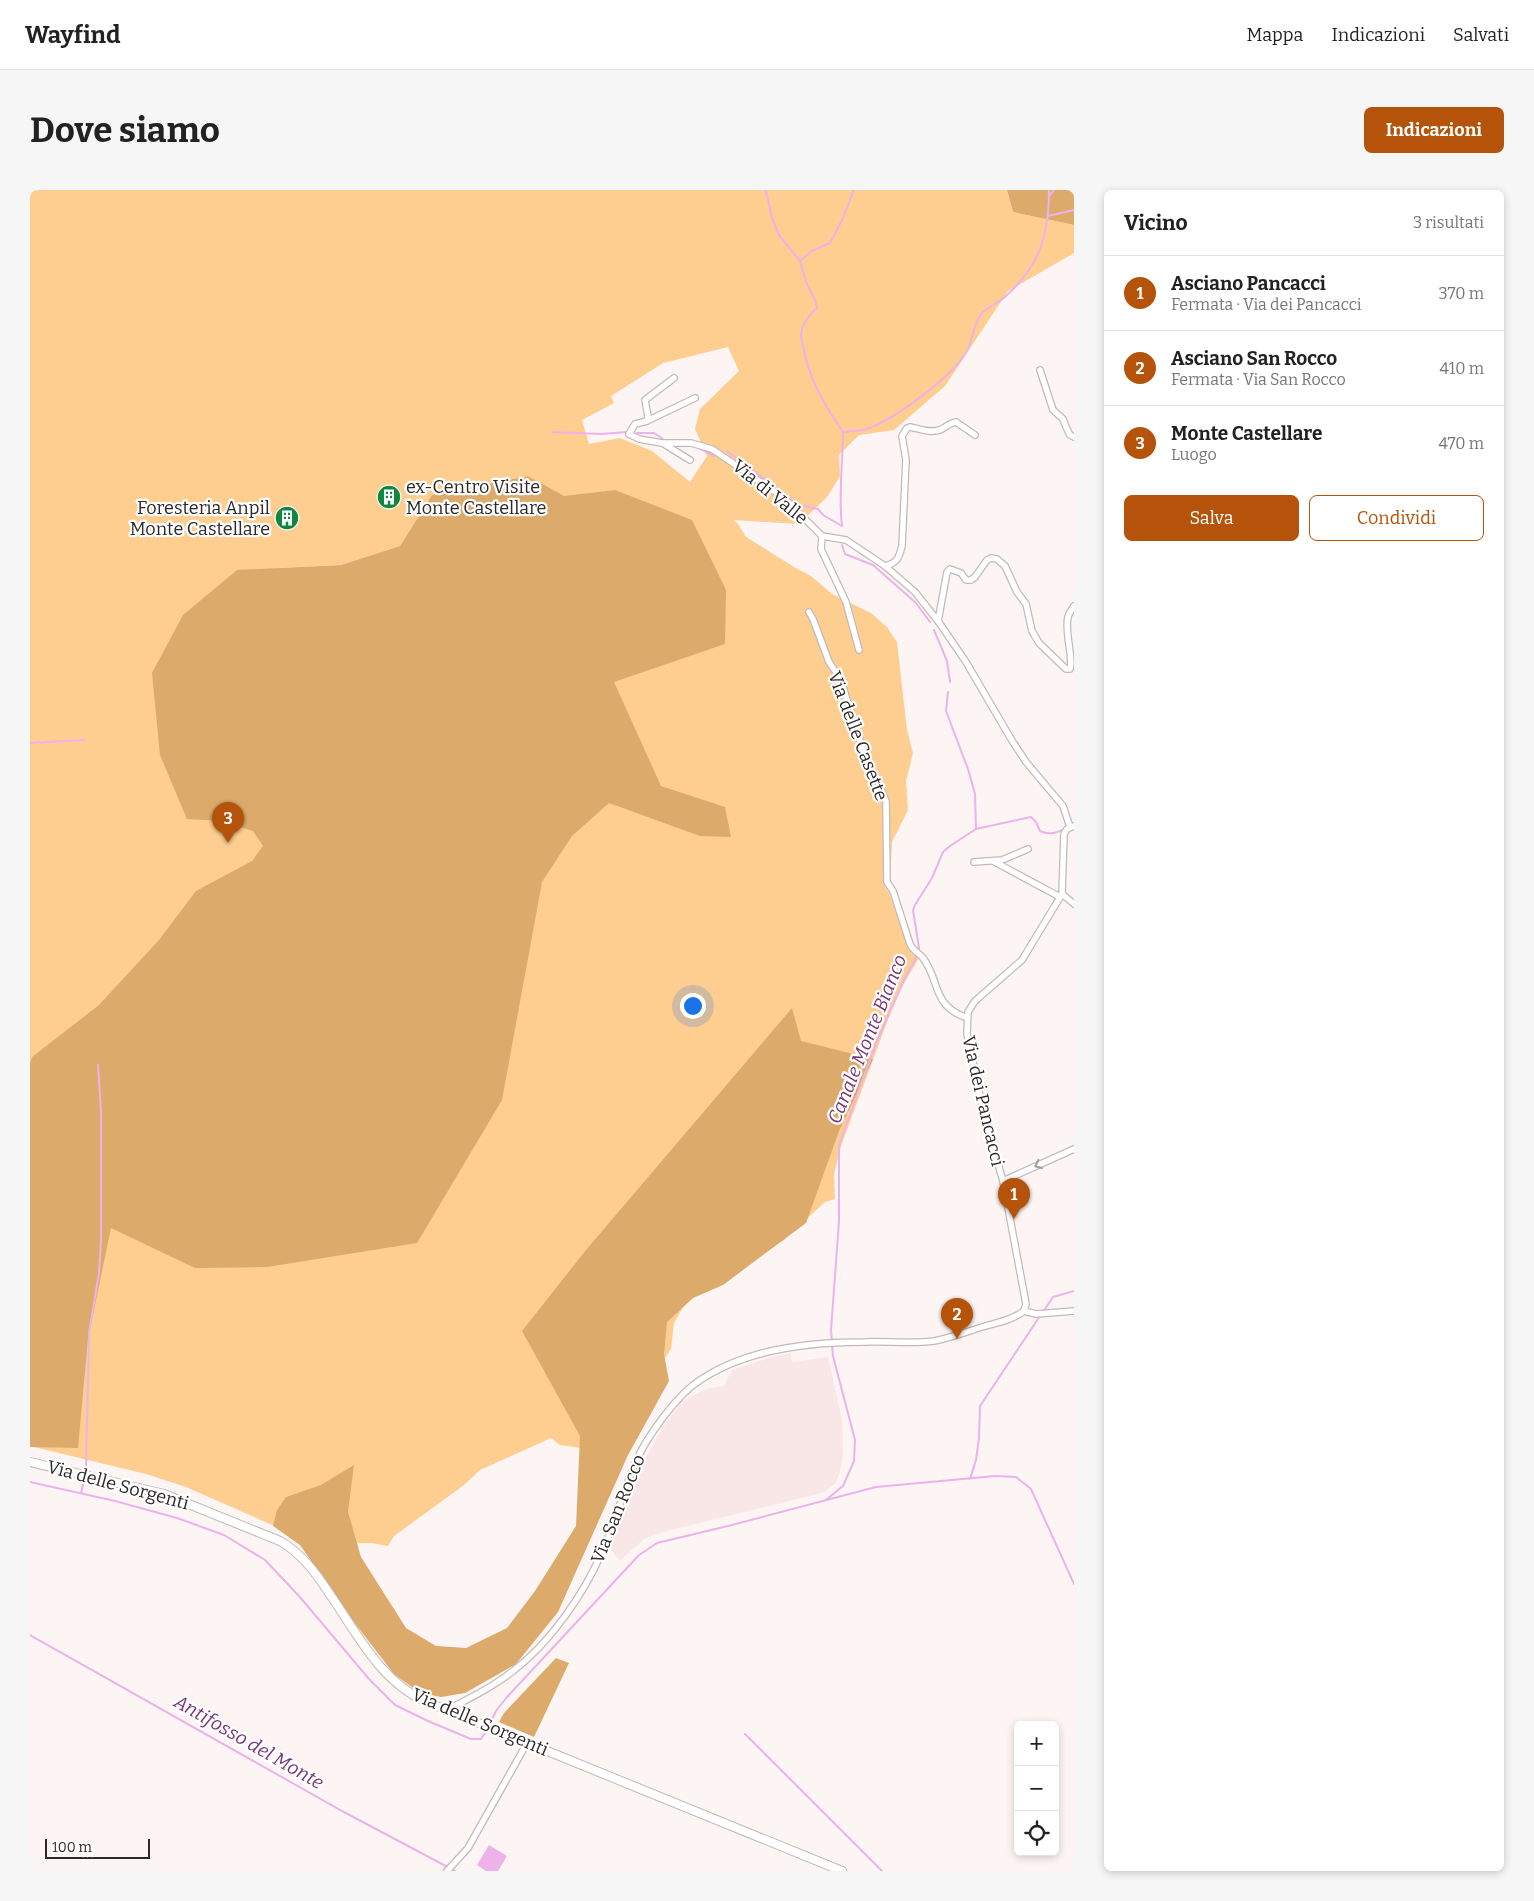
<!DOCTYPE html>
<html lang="it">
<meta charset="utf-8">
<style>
:root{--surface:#fff;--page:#f6f6f6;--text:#222;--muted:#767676;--line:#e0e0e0;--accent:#b45309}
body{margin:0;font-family:Bitter,serif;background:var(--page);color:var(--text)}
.controls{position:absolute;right:15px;bottom:15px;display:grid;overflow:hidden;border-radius:8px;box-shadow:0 2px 8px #0003}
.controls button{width:45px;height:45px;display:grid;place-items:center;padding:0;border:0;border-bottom:1px solid var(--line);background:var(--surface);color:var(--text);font:25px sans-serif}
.scale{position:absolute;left:15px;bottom:12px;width:105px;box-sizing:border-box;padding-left:5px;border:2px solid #2c2928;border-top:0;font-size:14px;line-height:18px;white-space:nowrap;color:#2c2928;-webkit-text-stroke:4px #fff;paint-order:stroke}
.you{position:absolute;left:662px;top:815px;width:18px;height:18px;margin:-12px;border:4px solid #fff;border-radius:50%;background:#1a73e8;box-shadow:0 0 0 8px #1a73e833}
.badge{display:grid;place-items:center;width:32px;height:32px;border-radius:50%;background:var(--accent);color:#fff;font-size:16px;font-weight:700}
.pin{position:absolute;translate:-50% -41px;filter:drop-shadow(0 1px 2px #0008)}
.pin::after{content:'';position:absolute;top:26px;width:18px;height:15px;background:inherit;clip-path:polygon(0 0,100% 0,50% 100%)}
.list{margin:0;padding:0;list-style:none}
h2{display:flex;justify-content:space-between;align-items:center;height:65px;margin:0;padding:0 20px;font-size:21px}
h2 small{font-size:16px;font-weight:400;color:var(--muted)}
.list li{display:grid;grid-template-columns:32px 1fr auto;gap:15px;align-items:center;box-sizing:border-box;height:75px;padding:0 20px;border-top:1px solid var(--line)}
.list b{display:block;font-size:19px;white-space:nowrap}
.list p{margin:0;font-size:16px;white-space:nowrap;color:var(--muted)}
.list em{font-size:16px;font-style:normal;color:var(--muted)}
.actions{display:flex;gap:10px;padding:15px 20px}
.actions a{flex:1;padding:11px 0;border:1px solid var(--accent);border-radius:8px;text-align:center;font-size:18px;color:var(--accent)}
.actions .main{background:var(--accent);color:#fff}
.icon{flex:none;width:28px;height:28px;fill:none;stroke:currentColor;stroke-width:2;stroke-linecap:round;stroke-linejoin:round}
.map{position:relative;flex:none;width:1044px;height:1681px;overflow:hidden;border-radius:8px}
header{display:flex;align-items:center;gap:30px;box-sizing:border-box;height:70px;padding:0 25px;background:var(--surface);border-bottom:1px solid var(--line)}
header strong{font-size:24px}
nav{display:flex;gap:28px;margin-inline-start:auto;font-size:18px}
.intro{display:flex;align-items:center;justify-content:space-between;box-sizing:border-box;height:120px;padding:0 30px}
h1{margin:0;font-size:35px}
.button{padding:12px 22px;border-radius:8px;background:var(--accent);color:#fff;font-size:18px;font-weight:700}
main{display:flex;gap:30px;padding:0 30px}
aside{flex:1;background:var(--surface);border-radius:8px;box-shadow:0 2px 8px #0003}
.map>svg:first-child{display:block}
.built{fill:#f8e7e6}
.green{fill:#fecd90;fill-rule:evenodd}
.forest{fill:#dcaa6b}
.water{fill:#edb2ea}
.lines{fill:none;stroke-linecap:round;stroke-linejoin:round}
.stream{stroke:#edb2ea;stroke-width:2}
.street-casing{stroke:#c2baba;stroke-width:8}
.secondary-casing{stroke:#c2baba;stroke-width:10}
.street{stroke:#fff;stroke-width:5.5}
.secondary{stroke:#fff;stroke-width:8}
.oneway{stroke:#a09f9e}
.labels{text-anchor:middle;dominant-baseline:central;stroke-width:4.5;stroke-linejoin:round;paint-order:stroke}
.poi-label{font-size:18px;fill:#2c2928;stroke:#fff;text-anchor:start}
.street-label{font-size:18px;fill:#2c2928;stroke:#fff}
.water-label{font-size:19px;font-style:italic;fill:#783578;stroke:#fff}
</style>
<header>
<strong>Wayfind</strong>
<nav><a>Mappa</a><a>Indicazioni</a><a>Salvati</a></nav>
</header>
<div class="intro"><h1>Dove siamo</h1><a class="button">Indicazioni</a></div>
<main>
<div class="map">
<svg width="1044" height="1681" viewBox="0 0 1044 1681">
<rect width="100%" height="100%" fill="#fdf5f4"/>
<!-- built -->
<polygon class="built" points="760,1163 762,1172 798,1167 812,1230 813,1263 810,1282 805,1294 794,1302 784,1305 633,1342 614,1349 590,1371 580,1359 609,1279 633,1237 652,1211 679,1198 694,1196 702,1180 745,1166"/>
<!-- green -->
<path class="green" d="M0,0h977l6,22 61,13v28l-66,38 -63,95 -51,44 -35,5 -20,20 1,21 -12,20 -29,28 -66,-4 5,4 8,13 48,30 17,9 21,18 39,19 16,14 10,15 10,88 6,23 -7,28 2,29 -16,32 -1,20 -6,25 4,6 22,60 8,5 -22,37 -56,151 -7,28 1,25 -10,3 -41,38 -97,60 -13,23 -3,26 -20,29 -70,70 -21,-3 -9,-7 -71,32 -16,15 -70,51 -6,10 -17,-3h-23l-71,-16 -91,-40 -40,-13 -116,-28zM698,157l11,24 -39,38 -5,20 12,27 -17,26 -38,-31 -32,-13 -31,6 -7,-24 32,-17 -3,-7 52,-33zM498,286l36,21 51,-7 -341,97 3,-19 64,-3 59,-19 32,-51z"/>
<!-- forest -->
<g class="forest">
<polygon points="977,0 1044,0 1044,35 983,22"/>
<polygon points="498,286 534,306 585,300 662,330 696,400 695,454 584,492 631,596 695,617 701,647 670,646 579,613 542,646 512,692 472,910 387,1053 237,1077 165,1078 81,1038 58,1149 48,1258 0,1257 0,874 2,867 69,815 129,750 166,701 222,671 233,656 223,641 192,631 157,629 130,565 122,483 153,425 207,380 311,375 370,356 402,305"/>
<polygon points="762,818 771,851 843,869 809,941 776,1033 693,1095 663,1108 637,1132 634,1164 639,1191 598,1265 528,1422 486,1474 435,1503 411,1507 390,1503 364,1484 320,1427 270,1355 243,1336 247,1320 256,1307 291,1295 324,1275 318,1322 331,1367 376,1438 406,1456 436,1458 477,1438 505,1401 546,1336 550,1246 492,1141 556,1060"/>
<polygon points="526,1468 539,1473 504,1547 469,1532 474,1523"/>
</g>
<!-- water -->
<polygon class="water" points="459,1655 477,1666 468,1681 456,1681 447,1675"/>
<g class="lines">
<!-- stream -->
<g class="stream">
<path d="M736,0l6,28 7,17 21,26 6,21 9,18 2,8c-7,6 -15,16 -16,26 0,3 1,8 2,11 5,33 22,61 40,87"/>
<polyline points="1019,6 1024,0"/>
<polyline points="1018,26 1044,20"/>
<polyline points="770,71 782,61 800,53 812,30 824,0"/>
<polyline points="522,242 571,244 597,242"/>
<path d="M813,242c8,-1 16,-1 23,-3 27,-8 87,-53 101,-78 6,-12 6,-27 15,-38 7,-7 18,-11 25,-18 33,-30 42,-61 42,-105"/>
<polyline points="607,243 624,243 633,249"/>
<polyline points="669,258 684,266"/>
<polyline points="697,261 769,315 788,319 793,325 812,336"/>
<path d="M812,336c-4,-31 1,-62 1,-93"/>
<polyline points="812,355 815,364 843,375 886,413 900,432"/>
<polyline points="904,440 917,471 920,492"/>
<polyline points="918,502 916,521 938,579 945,604 946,639"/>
<polyline points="0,553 55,550"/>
<polyline points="1013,1122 1023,1107 1044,1101"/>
<path d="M802,1151l-1,-11 8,-109v-76l37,-102 30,-67 11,-20 2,-8 -6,-38 2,-5 17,-27 11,-26 7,-6 26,-17 55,-12 5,5 4,9c9,4 16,3 24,-2"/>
<polyline points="56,1279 59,1143 69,1083 71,1051 71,921 68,875"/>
<polyline points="940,1289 946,1270 949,1248 950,1216 1010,1126"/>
<polyline points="0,1292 85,1311 147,1328 194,1345 235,1370 269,1406 339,1489 365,1515 398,1531 441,1549 451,1549 458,1538"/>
<polyline points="51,1303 54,1291"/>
<polyline points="796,1310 813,1296 824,1271 825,1250 803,1166 802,1155"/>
<polyline points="0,1445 312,1621 425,1681"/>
<polyline points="460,1534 466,1521 477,1507 609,1365 627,1353 702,1335 846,1297 965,1286 986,1287 1001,1299 1044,1394"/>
<polyline points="715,1544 852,1681"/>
</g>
<!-- street casing -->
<g class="street-casing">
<g id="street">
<polyline points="1010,180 1023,220 1033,229 1036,237 1040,245 1044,247"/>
<polyline points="644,188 615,210 618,226 617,231 605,234 599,244 609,249 632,253 661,253 682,259 754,308 792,346 816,350 855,376 885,402 908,431 936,472 981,549 996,572 1033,616 1040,637"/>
<polyline points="617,231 665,208"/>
<polyline points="634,254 660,270"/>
<polyline points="792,346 791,359 816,412 829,460"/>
<path d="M855,376c12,-3 14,-8 17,-20l4,-86 -4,-24 5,-8 3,-1c9,2 23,7 32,2 5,-3 8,-6 14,-7l19,13"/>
<path d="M779,422l4,7 16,43 11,16 21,66 25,57 1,81 6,9 17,53c3,7 9,9 13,14 18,24 8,47 44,60"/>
<path d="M908,431l9,-49 3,-3 11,4 5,7h5l4,-3 12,-17 4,-2 6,1 8,7 12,26 9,12 6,27 7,12 27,26h4c4,-10 -6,-37 -2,-52 1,-4 4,-8 6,-11"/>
<polyline points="963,671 1030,707"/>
<polyline points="944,672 972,670 998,659"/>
<polyline points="1032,704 1044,714"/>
<polyline points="973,991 1044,959"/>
<polyline points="994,1121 996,1114 973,991 955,930 937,844 938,822 945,811 992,770 1032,704 1034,644 1037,639 1044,636"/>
<polyline points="994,1121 1006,1124 1044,1121"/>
<path d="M417,1520c23,-12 46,-23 66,-39 37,-28 71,-77 89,-119 13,-29 21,-61 34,-90 9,-23 39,-64 60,-79 47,-34 112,-41 169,-41 22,-1 46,2 69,-1 16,-3 32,-9 48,-14 13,-4 31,-7 42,-16"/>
<polyline points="417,1681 438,1658 497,1553"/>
</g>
</g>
<!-- secondary casing -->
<g class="secondary-casing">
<path id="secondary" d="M0,1272l134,32 116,47c21,12 36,32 49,52 28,40 51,89 98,109l415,169"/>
</g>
<!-- street -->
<use href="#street" class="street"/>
<!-- secondary -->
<use href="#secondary" class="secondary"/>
</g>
<!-- one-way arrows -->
<defs><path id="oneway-chevron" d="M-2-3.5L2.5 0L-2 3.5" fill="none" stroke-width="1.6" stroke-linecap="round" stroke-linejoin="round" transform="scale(1.25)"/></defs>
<use class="oneway" href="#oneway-chevron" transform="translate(1008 975) rotate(156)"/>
<!-- icons -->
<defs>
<g id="building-disc" transform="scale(1.25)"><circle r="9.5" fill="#11863f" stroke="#fff"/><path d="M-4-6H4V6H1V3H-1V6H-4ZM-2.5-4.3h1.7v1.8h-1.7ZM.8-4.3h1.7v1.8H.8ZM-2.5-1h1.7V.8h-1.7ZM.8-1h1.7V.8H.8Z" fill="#fff"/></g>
</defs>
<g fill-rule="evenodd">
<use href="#building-disc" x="359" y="307"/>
<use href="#building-disc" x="257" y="328"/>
</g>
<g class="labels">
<!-- poi labels -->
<g class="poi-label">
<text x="376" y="297">ex-Centro Visite<tspan x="376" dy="21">Monte Castellare</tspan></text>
<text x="240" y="318" text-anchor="end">Foresteria Anpil<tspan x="240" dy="21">Monte Castellare</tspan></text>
</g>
<!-- street labels -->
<g class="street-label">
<text transform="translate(740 302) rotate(39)">Via di Valle</text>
<text transform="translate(828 546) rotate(69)">Via delle Casette</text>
<text transform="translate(953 911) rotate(77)">Via dei Pancacci</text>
<text transform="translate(88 1295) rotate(15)">Via delle Sorgenti</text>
<text transform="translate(588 1319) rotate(-68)">Via San Rocco</text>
<text transform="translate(450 1532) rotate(23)">Via delle Sorgenti</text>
</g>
<!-- water labels -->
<g class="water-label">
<text transform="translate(837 849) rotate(-68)">Canale Monte Bianco</text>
<text transform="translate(219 1552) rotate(30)">Antifosso del Monte</text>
</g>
</g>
</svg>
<div class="controls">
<button>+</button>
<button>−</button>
<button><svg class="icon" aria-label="locate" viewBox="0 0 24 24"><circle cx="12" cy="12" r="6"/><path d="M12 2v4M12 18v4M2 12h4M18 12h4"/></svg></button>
</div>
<div class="scale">100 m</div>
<div class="you"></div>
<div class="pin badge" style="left:984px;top:1029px">1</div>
<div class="pin badge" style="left:927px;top:1149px">2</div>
<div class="pin badge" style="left:198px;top:653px">3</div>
</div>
<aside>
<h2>Vicino<small>3 risultati</small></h2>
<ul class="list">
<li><span class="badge">1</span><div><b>Asciano Pancacci</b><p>Fermata · Via dei Pancacci</p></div><em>370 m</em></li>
<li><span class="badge">2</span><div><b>Asciano San Rocco</b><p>Fermata · Via San Rocco</p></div><em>410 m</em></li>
<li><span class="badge">3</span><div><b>Monte Castellare</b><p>Luogo</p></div><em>470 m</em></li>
</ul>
<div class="actions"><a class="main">Salva</a><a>Condividi</a></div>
</aside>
</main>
